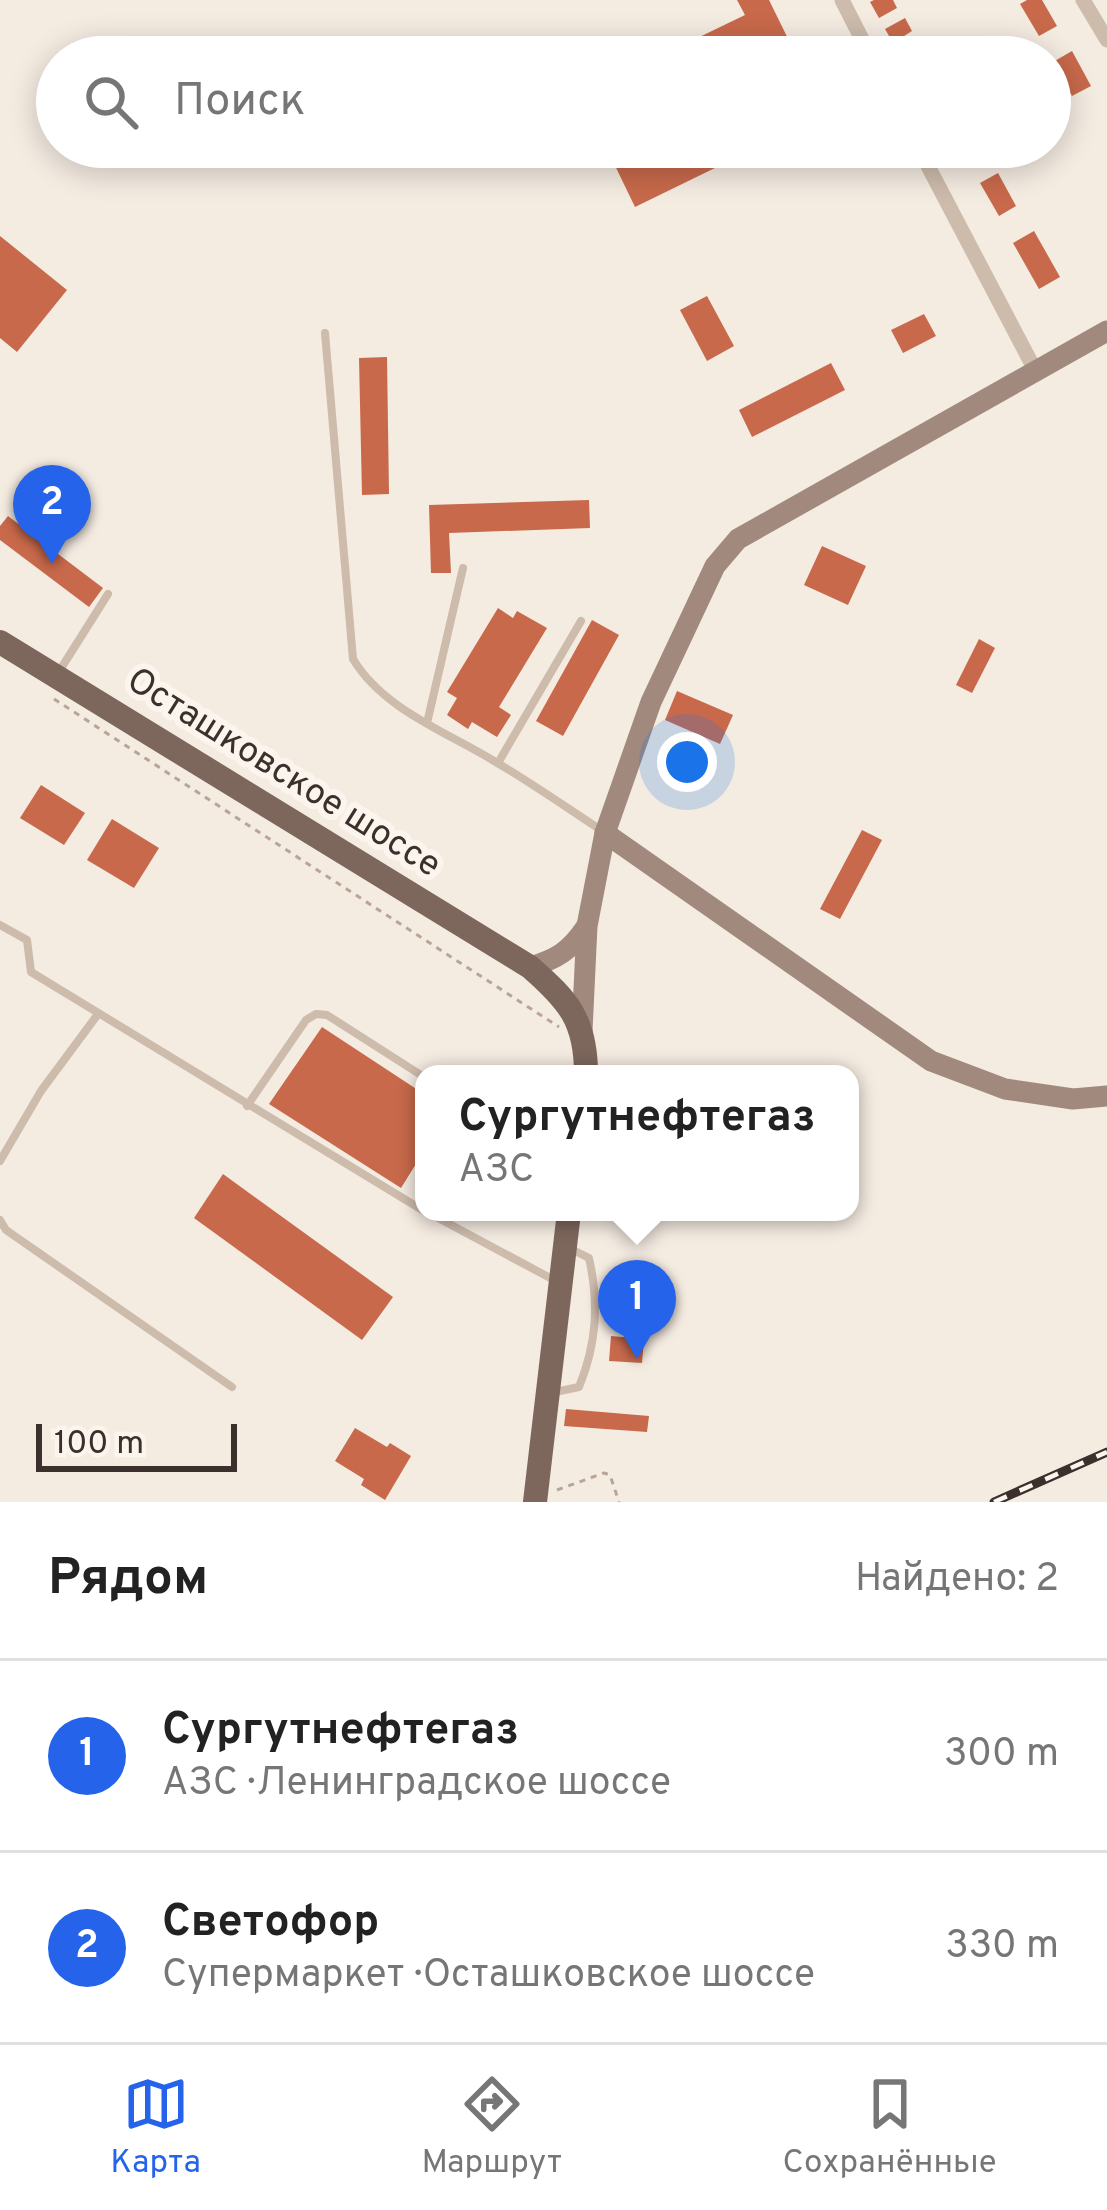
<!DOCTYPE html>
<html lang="ru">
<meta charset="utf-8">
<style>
:root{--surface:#fff;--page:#f2f2f2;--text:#222;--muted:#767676;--line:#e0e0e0;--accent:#2563eb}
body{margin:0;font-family:Overpass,sans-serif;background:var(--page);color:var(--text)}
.scale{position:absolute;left:36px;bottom:30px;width:201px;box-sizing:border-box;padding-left:12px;border:6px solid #3b302b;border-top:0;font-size:33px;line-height:42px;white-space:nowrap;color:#3b302b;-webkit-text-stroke:9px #fbf5ee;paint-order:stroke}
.you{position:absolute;left:687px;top:762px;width:42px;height:42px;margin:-30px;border:9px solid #fff;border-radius:50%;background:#1a73e8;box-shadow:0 0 0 18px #1a73e833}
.badge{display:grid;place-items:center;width:78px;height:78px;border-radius:50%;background:var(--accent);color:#fff;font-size:39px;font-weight:700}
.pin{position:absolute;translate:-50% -99px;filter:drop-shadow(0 3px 6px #0008)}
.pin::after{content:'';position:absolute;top:63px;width:42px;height:36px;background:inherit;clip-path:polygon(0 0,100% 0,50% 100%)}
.popup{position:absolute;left:415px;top:1065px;width:444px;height:156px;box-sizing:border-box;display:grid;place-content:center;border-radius:24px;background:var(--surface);filter:drop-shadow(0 3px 9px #0005);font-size:39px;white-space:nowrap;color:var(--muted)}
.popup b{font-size:45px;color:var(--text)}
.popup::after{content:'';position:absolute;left:50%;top:100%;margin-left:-24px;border:24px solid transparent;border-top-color:var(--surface)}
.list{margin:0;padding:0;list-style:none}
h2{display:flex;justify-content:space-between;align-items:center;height:156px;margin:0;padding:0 48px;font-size:51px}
h2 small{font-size:39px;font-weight:400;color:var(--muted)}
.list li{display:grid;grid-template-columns:78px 1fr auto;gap:36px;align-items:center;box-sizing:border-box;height:192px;padding:0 48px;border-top:3px solid var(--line)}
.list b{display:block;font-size:45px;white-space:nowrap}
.list p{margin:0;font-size:39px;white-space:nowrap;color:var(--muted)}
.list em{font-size:39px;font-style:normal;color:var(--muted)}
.icon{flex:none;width:66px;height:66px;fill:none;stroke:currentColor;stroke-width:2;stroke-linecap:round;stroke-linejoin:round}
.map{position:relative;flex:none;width:1107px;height:1502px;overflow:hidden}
.search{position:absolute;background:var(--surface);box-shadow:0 6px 30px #0003;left:36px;right:36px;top:36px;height:132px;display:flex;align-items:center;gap:30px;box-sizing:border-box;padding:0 42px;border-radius:66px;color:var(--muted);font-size:45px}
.sheet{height:540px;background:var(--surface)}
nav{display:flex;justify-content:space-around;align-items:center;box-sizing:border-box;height:168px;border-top:3px solid var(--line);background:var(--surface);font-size:33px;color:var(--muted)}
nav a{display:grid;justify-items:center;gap:6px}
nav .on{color:var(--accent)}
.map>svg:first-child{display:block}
.building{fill:#c8694b}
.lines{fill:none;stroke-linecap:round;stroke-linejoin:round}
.path{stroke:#b9a596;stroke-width:3;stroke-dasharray:6 6;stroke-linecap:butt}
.lane{stroke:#cdbbac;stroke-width:8}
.street{stroke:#cdbbac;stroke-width:15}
.secondary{stroke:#a18a7d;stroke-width:21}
.primary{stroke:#7d675c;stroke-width:24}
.rail-casing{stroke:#3b302b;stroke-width:9}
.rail{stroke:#fbf5ee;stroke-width:4.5;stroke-dasharray:14;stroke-linecap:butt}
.labels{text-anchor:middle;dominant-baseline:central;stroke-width:12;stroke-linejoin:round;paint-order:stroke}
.street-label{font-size:36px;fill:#3b302b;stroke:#fbf5ee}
</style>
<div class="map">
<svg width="1107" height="1502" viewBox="0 0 1107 1502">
<rect width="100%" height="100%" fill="#f4ebe1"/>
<!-- building -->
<g class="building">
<polygon points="737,0 769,0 797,57 658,57 745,15"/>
<polygon points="874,0 893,0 897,8 879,18 870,2"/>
<polygon points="1027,0 1042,0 1057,26 1039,36 1020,4"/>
<polygon points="905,18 912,31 893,43 885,29"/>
<polygon points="1072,51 1091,86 1072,96 1053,62"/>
<polygon points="606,147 758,147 635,207"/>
<polygon points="998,173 1016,206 999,216 980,183"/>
<polygon points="1034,231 1060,277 1039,289 1013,243"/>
<polygon points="0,236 67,290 17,352 0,338"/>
<polygon points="707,296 734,346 707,361 680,310"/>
<polygon points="924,314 936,336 903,353 891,330"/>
<polygon points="387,357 389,494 362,495 359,358"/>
<polygon points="831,363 845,390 752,437 739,410"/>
<polygon points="589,500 590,528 449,533 451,573 431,573 429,505"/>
<polygon points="8,516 103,588 89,607 0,540 0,526"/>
<polygon points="822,546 866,566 848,605 804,585"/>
<polygon points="498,608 513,618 517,611 547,628 499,707 511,715 497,737 472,722 468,729 447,715 457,698 447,692"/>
<polygon points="592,620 619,635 563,736 536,721"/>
<polygon points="979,639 995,648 972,693 956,685"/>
<polygon points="677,691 733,715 720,744 665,720"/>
<polygon points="41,785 85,813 64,845 20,818"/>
<polygon points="112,819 159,848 134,888 87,860"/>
<polygon points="862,830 882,840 840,919 820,909"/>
<polygon points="322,1027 424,1094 424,1151 401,1188 269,1104"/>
<polygon points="223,1174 393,1297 362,1340 194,1218"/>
<polygon points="611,1336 644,1339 642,1363 609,1361"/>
<polygon points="566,1409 649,1416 647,1432 564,1426"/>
<polygon points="355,1428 387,1447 390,1443 411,1456 385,1500 361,1485 364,1479 335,1461"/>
</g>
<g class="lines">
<!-- path -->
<g class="path">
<polyline points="54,699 559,1027"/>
<polyline points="557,1490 604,1473 610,1475 619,1502"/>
</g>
<!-- lane -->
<g class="lane">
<path d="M325,333l28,326c30,50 92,72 141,102 38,22 73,47 110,71"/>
<polyline points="60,670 108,594"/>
<polyline points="427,723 463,568"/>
<polyline points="498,763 581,621"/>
<polyline points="0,925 27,940 31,972 424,1211"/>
<polyline points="247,1106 306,1020 316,1014 327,1015 424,1077"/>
<polyline points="0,1161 41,1091 98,1014"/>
<polyline points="427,1212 554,1280"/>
<polyline points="0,1220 6,1230 232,1387"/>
<path d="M555,1392l24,-5c18,-44 20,-84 10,-129l-18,-9"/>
</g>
<!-- street -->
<g class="street">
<polyline points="842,0 871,57"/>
<polyline points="1083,0 1107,40"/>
<polyline points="918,147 1035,370"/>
</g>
<!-- secondary -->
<g class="secondary">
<polyline points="605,833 931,1061 1005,1089 1073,1099 1107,1096"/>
<path d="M530,967c27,-8 40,-16 56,-40"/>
<polyline points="582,1031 587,926 605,833 651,702 715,566 738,539 1107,331"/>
</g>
<!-- primary -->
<g class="primary">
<path d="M0,642l530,325c39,34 56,54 56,107"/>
<polyline points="535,1502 569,1212"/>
</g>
<!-- rail casing -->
<g class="rail-casing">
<polyline id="rail" points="994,1502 1107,1452"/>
</g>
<!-- rail -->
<use href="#rail" class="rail"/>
</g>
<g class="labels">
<!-- street labels -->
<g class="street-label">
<text transform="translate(283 774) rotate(32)">Осташковское шоссе</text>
</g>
</g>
</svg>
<div class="scale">100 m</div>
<div class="you"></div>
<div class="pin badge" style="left:637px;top:1359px">1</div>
<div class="popup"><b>Сургутнефтегаз</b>АЗС</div>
<div class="pin badge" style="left:52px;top:564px">2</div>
<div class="search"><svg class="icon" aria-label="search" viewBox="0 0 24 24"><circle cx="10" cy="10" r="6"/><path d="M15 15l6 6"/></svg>Поиск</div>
</div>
<section class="sheet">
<h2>Рядом<small>Найдено: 2</small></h2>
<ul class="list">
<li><span class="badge">1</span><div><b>Сургутнефтегаз</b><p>АЗС · Ленинградское шоссе</p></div><em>300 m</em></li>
<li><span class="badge">2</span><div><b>Светофор</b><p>Супермаркет · Осташковское шоссе</p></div><em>330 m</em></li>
</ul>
</section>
<nav>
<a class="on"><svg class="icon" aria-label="map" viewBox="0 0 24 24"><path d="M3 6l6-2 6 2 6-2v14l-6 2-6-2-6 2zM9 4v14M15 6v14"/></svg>Карта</a>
<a><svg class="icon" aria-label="directions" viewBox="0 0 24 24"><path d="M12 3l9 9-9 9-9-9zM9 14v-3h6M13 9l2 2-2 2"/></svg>Маршрут</a>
<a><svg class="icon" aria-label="saved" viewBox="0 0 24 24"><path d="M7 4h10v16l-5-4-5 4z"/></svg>Сохранённые</a>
</nav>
